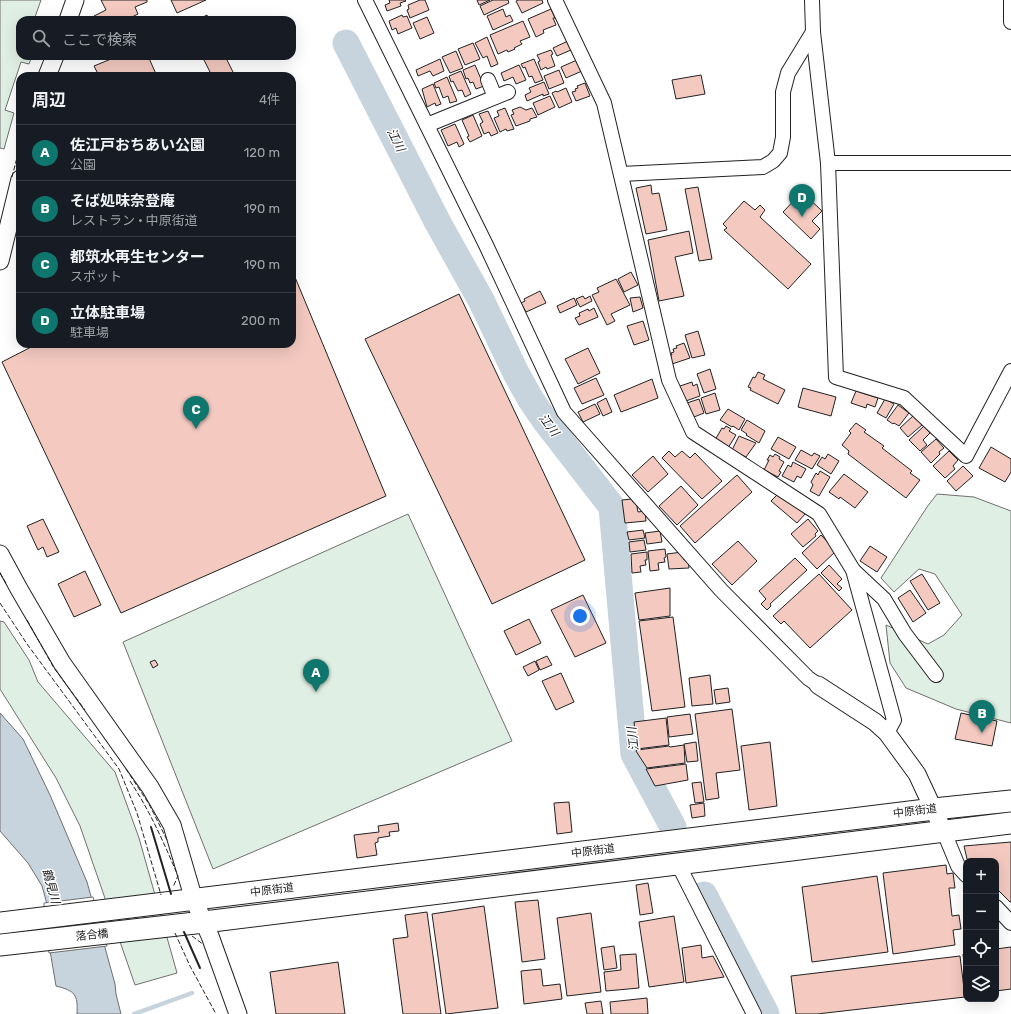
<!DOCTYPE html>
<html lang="ja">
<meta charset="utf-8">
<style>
:root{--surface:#171b24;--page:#20242c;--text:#f1f3f6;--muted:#9ea1a6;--line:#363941;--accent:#0f766e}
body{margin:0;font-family:Rubik,"Noto Sans JP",sans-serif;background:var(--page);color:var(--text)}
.controls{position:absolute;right:12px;bottom:12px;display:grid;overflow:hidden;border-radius:8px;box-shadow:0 4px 16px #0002}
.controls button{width:36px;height:36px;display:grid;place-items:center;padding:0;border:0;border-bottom:1px solid var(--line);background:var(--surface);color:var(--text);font:20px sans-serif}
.you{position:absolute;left:580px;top:616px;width:14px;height:14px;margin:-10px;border:3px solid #fff;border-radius:50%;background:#1a73e8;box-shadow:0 0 0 6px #1a73e833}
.badge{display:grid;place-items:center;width:26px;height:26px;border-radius:50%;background:var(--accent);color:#fff;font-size:13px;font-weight:700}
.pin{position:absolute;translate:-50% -33px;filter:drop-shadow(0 1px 2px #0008)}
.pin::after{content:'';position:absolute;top:21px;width:14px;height:12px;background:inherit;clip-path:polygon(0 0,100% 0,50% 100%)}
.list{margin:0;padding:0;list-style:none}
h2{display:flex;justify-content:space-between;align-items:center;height:52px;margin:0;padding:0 16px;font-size:17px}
h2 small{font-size:13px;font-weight:400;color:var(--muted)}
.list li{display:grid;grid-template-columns:26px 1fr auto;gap:12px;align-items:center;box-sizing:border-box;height:56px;padding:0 16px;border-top:1px solid var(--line)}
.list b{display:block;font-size:15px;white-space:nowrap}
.list p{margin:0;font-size:13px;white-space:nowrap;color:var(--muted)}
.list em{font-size:13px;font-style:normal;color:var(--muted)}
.icon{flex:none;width:22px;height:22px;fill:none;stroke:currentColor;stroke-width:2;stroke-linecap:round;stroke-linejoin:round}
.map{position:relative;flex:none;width:1011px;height:1014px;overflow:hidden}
.search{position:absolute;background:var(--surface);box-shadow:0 4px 16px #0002;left:16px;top:16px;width:280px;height:44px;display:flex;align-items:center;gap:10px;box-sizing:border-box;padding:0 14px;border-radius:12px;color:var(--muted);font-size:15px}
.panel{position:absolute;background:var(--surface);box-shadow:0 4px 16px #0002;left:16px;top:72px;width:280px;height:276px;border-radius:12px}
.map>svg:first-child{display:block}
.green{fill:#e0efe3;stroke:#6f6f6f}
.water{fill:#c7d3dd;stroke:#6f6f6f}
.pier{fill:#fff;stroke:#6f6f6f}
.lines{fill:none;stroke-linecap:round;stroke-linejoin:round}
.stream{stroke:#c7d3dd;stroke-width:4.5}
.river{stroke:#c7d3dd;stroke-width:27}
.building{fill:#f3c9c0;stroke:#222}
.minor-casing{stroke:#222;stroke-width:16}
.tertiary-casing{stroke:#222;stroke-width:19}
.primary-casing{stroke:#222;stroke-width:23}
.minor{stroke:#fff;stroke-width:14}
.tertiary{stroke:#fff;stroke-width:17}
.primary{stroke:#fff;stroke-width:21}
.fence{stroke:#222;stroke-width:1;stroke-dasharray:5 2;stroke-linecap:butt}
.wall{stroke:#222;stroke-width:2}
.labels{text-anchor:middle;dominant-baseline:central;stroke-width:3;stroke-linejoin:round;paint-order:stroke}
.street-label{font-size:11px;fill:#222;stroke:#fff}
.water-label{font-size:12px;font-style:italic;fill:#222;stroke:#fff}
</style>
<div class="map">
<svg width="1011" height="1014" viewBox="0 0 1011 1014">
<rect width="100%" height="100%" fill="#fff"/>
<!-- green -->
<g class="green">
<polygon points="0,0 41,0 34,20 20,20 20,56 32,56 29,64 21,62 5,110 14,113 4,149 0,148"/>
<polygon points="937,494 974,497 1011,511 1011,723 956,709 906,688 890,663 886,625 928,644 944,635 962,615 935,574 919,569 894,592 881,578 927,507"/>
<polygon points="408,514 512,741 213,869 123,642"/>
<polygon points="0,621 4,622 29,660 38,682 115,772 139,838 177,973 135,985 80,826 56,778 0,689"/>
</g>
<!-- water -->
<path class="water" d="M0,713l23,26 27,56 37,87 28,102 1,10 5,20h-44c1,-20 -2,-23 -21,-28l-10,-59 1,-23 -5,-18 -14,-23 -28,-32z"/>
<!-- pier -->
<polygon class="pier" points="93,897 107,946 49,953 44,927 44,903"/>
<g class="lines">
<!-- stream -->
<polyline class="stream" points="134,1014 192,993"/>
<!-- river -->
<g class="river">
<polyline points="346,43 438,223 481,300 516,373 531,400 544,419 612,507 634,754 673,827"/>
<polyline points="704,895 766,1014"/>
</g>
</g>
<!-- building -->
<g class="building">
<polygon points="101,0 147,0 147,2 135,7 138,14 126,20 96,20 94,16 106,10"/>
<polygon points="171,0 206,0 177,13"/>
<polygon points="389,0 405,0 406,1 400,3 401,6 387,11 385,5 390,3"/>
<polygon points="420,0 425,0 429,10 410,18 407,10 409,9 408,5"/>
<polygon points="477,0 490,0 479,5"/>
<polygon points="493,0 508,0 509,3 484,15 480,6"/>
<polygon points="518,0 542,0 543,3 522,13 516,1"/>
<polygon points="503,9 506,17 510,15 513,21 493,30 487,16"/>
<polygon points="551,9 555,18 553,18 556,25 543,30 544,33 536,37 528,19"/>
<polygon points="207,15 209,20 197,20"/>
<polygon points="402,15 403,17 407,16 412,28 398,34 396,28 392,30 389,21"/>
<polygon points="427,17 434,33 420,39 413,23"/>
<polygon points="523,21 530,37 520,41 522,44 514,48 515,49 508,52 507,50 498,54 490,35"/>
<polygon points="487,37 498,64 491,67 487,56 483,58 475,43"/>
<polygon points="568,41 571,50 557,56 553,48"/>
<polygon points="473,43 480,59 465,65 458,49"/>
<polygon points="551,50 553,54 551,55 555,66 547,69 546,67 541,70 538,62 540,61 537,55"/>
<polygon points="456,51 463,68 450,73 442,57"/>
<polygon points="110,56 148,56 156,74 151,76 99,76 94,66 111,59"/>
<polygon points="202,56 225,56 235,76 212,76"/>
<polygon points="440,59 444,71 433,76 430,71 418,76 416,70"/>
<polygon points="534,59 543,80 535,83 532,76 529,77 525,67 523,68 521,64"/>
<polygon points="577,60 582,71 566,78 561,67"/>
<polygon points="475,65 484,86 476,89 473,82 470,83 468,78 466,79 463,70"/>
<polygon points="519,65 526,80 516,84 513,77 504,81 501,73"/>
<polygon points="559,70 564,83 549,89 544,76"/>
<polygon points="461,71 471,94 465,97 462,90 458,91 453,81 451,82 449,76"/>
<polygon points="701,75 705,94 676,99 672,80"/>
<polygon points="447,77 457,101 450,103 448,96 443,98 439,87 436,88 434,83"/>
<polygon points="544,82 549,94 543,96 543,94 527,101 525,95 531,92 529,88"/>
<polygon points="585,83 590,96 576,101 572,92 576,91 575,89 578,88 577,86"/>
<polygon points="433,84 441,104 436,106 435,103 427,107 422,89"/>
<polygon points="566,88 572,102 559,108 552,93 556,91 557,92"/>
<polygon points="550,96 555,107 538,115 533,103"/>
<polygon points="520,107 526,110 532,108 537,117 530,119 530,121 516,126 511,115 514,114 512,110"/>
<polygon points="505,108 514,129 507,131 506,129 500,132 494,118 499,116 497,111"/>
<polygon points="488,111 498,133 491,136 489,132 484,134 480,124 483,122 479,114"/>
<polygon points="473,115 482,136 470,142 467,137 469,136 462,120"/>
<polygon points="455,124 464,144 459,147 457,142 448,146 441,130"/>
<polygon points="651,185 652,194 659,193 667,230 646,234 636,188"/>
<polygon points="698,187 712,259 699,261 685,189"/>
<polygon points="802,192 822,211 812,221 820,229 811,239 783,212"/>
<polygon points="744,201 755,210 760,205 765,210 760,217 811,264 788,289 724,230 727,228 723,224"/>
<polygon points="689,231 693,253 675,257 684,296 659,301 648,240"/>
<polygon points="292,270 386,496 121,613 2,362 37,344 292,344"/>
<polygon points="631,272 638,285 624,292 618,279"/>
<polygon points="616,279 630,305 611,314 615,321 607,325 592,295 599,292 597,288"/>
<polygon points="540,291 546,303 526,312 521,303 525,301 524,299"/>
<polygon points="459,294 585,560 492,604 365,339"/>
<polygon points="583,296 585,299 590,296 592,301 580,307 576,299"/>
<polygon points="640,297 643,308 633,312 630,298"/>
<polygon points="574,298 577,305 560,313 557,306"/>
<polygon points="594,308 598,317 579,325 575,318 580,316 579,313 588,309 589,311"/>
<polygon points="643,321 649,340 634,345 627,326"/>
<polygon points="698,331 705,355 692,358 685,335"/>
<polygon points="684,343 690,358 672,364 670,356 672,355 671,353 674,352 673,349 677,348 676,346"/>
<polygon points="588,348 600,373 578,384 565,359"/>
<polygon points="710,369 716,389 704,393 697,374"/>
<polygon points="758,372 765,375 763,379 785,390 778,404 750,390 751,388 748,387 753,377 755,378"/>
<polygon points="596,378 604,395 582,404 574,388"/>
<polygon points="652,379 658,398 621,412 614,395"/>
<polygon points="692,382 693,386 697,384 700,396 683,402 677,387"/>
<polygon points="803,388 836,397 831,416 798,407"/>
<polygon points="856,391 878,398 875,407 867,404 866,408 851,403"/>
<polygon points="715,393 720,410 706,414 701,398"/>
<polygon points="606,398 612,412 603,416 597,403"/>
<polygon points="699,399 704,413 689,419 684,404"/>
<polygon points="885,399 894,404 886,418 877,413"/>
<polygon points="595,404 600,414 583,422 578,412"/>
<polygon points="898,405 909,413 899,426 894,423 893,424 887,420"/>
<polygon points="728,409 745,419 739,430 733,426 732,427 720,420"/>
<polygon points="913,416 922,425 908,437 900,428"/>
<polygon points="747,420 765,431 759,443 746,435 747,434 741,430"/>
<polygon points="856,423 866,430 864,432 884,446 882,448 912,471 910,473 920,480 906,498 848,454 849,451 842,445 851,433 849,431"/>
<polygon points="726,426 731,429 729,431 736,435 728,448 715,440 722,428 724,429"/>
<polygon points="924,426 930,433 923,440 927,445 920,451 909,440"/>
<polygon points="739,436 756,443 746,457 732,450"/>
<polygon points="778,437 796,447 789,459 771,449"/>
<polygon points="936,439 944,448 939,452 940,454 931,463 921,452"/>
<polygon points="991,447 1011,459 1011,472 1005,482 979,468"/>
<polygon points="801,450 812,456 814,453 820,456 812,469 795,460"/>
<polygon points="669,451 675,457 682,451 690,458 695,453 722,481 702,499 662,458"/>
<polygon points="949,451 958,460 953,466 955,469 945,478 933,466"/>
<polygon points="775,454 780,457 779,459 784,462 779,471 781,472 778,477 764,470 769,460 767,460 770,455 773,457"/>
<polygon points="828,454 839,461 831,474 817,465 822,457 825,459"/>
<polygon points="653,456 668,474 648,492 632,475"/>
<polygon points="793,462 806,469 801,478 797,476 794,482 782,476 788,465 791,467"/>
<polygon points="963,466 973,476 956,491 947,481"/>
<polygon points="820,471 830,477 819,496 810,491 813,485 811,482 816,473 818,475"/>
<polygon points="844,474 868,492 855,508 840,497 839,499 829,492"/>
<polygon points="737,475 752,492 695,543 680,526"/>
<polygon points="681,486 698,505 677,525 659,506"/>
<polygon points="778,494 806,513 797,523 771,501"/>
<polygon points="632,499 633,502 636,501 638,512 645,511 646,521 625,523 622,500"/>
<polygon points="43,519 59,552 47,557 43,547 38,550 27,526"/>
<polygon points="808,519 818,531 815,534 816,536 803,547 791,534"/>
<polygon points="643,530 645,538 629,540 627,532"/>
<polygon points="660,531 662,542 647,544 645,533"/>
<polygon points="821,535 836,551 817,569 802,553"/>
<polygon points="644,540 646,550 630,552 629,542"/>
<polygon points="738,541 757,561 732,585 712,564"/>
<polygon points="870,546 887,557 877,572 860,561"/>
<polygon points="665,549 666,557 664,558 665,562 658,563 659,570 650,571 648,551"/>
<polygon points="647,552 647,560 645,560 646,565 640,566 641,572 632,573 631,554"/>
<polygon points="682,552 684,560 688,559 689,568 669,569 667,554"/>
<polygon points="795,558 807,570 770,604 771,606 767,610 761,604 766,599 759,591"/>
<polygon points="829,565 842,579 837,584 842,588 839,591 821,573"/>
<polygon points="85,571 101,605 74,617 58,584"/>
<polygon points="819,574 852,610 810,648 784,621 781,624 773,616"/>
<polygon points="922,574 940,603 928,610 910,581"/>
<polygon points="670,588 670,616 639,620 635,593"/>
<polygon points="910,590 926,613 913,622 898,598"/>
<polygon points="583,595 606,643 575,657 551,610"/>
<polygon points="673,617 685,707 652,711 639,621"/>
<polygon points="529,619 541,643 516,655 504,631"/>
<polygon points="547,656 552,665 540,670 536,661"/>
<polygon points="155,660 158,665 153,668 150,662"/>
<polygon points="535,661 539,670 528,676 523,667"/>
<polygon points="561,673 574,702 556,710 542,681"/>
<polygon points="710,675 713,704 692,706 689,678"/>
<polygon points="728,688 730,702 716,704 714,690"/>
<polygon points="732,709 740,770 716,773 719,798 706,800 695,714"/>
<polygon points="961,713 997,721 992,746 955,739"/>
<polygon points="690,714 693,734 669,737 667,717"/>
<polygon points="666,718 669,745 637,749 634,722"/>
<polygon points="696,742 698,761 687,762 684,744"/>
<polygon points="770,742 777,806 749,810 741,746"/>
<polygon points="684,745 685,763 647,768 636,751 637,750 669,746 670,747"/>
<polygon points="686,764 688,780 655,786 646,769"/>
<polygon points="701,782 704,802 695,803 692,783"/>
<polygon points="569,802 572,832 557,834 554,803"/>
<polygon points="704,803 705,816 692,818 690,805"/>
<polygon points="398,823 399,831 389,832 390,836 378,838 378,842 375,843 377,855 357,858 354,835 379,832 378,826"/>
<polygon points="1011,842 1011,902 1010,902 996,888 996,861 969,861 967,859 964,846"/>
<polygon points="946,865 947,874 953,873 955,888 949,888 952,916 959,915 961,929 953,930 955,945 893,954 883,873"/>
<polygon points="877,876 888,952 812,962 802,887"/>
<polygon points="648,883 653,913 640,915 636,885"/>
<polygon points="538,900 545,959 522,962 515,902"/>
<polygon points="484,906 498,1008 446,1014 432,914"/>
<polygon points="427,912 441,1014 403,1014 393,939 408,937 405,915"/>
<polygon points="591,913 601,992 567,996 557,918"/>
<polygon points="674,916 684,982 649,987 639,922"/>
<polygon points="701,945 702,958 713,956 724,977 686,983 682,948"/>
<polygon points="614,946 617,968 604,970 601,948"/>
<polygon points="1011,947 1011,989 996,991 996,949"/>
<polygon points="966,953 966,985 963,954"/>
<polygon points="636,954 639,988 606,991 604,972 621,970 620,955"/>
<polygon points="960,956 965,997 817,1014 796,1014 791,976"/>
<polygon points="338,962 345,1014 276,1014 270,972"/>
<polygon points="541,969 543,986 560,984 562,999 524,1004 521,971"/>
<polygon points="647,998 648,1014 611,1014 610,1002"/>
<polygon points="601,1001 603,1014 587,1014 585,1003"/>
</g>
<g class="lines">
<!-- minor casing -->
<g class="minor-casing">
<g id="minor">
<polyline points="365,0 486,245 564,412 721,590 808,678 818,685"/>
<polyline points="555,0 604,103 669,380 693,432 819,514 853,570 894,720 887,733"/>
<polyline points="812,0 813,32 828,163 836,377 904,398 966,456 1011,371"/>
<polyline points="1011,0 1011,22"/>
<polyline points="488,80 495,97"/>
<polyline points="427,125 508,92"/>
<polyline points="828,163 1011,163"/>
<polyline points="621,174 763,167 773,161 780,153 783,137 783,92 788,73 813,32"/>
<polyline points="853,570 884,599 905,634 936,675"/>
<polyline points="944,832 958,866 966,875"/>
<polyline points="678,864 754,1014"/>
<polyline points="996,907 1011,923"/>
</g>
</g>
<!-- tertiary casing -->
<g class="tertiary-casing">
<g id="tertiary">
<polyline points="68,20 75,0"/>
<polyline points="47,76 55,56"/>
<polyline points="0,261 20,179"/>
<polyline points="0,554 19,589 62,663 150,787 172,825 194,900 210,936 238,1014"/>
<polyline points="818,685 875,722 887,733 917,774 944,832"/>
</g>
</g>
<!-- primary casing -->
<g class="primary-casing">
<g id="primary">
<polyline points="0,923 934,809 1011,801"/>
<polyline points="0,945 204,922 1011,823"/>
</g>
</g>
<!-- minor -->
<use href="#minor" class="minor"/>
<!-- tertiary -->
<use href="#tertiary" class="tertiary"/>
<!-- primary -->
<use href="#primary" class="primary"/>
<!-- fence -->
<g class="fence">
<polyline points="12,177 20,146"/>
<polyline points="0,573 6,583"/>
<polyline points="0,603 27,644 119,769 137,813 161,895"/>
<polyline points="27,620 54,668 85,710"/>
<polyline points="126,769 149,804 168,842"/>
<path d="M130,781c20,30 34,62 48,95l-5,11"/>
<polyline points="175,933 190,966 216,1014"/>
<polyline points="192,936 204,945"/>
</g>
<!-- wall -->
<g class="wall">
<polyline points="151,827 171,894"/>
<polyline points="184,932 200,968"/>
</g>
</g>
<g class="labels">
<!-- street labels -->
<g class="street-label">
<text transform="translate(915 811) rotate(-7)">中原街道</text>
<text transform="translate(593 851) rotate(-7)">中原街道</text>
<text transform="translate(272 890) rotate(-7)">中原街道</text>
<text transform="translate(92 935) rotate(-6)">落合橋</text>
</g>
<!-- water labels -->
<g class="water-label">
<text transform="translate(396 140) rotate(63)">江川</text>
<text transform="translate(549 425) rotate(53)">江川</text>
<text transform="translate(633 739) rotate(-97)">江川</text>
<text transform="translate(51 886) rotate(75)">鶴見川</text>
</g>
</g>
</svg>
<div class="controls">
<button>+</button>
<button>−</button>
<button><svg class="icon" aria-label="locate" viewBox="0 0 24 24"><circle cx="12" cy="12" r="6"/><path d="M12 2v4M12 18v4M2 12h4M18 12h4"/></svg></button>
<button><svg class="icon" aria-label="layers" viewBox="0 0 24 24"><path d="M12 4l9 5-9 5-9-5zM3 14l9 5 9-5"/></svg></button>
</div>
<div class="you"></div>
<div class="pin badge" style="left:316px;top:692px">A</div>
<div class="pin badge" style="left:982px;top:733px">B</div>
<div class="pin badge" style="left:196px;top:429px">C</div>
<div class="pin badge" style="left:802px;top:217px">D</div>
<div class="search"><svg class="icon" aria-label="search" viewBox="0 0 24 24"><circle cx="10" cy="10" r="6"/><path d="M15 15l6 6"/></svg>ここで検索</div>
<section class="panel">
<h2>周辺<small>4件</small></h2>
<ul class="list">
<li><span class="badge">A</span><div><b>佐江戸おちあい公園</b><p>公園</p></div><em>120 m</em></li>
<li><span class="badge">B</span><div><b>そば処味奈登庵</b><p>レストラン · 中原街道</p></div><em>190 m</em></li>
<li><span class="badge">C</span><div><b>都筑水再生センター</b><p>スポット</p></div><em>190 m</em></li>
<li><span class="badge">D</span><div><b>立体駐車場</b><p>駐車場</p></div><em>200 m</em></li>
</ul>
</section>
</div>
